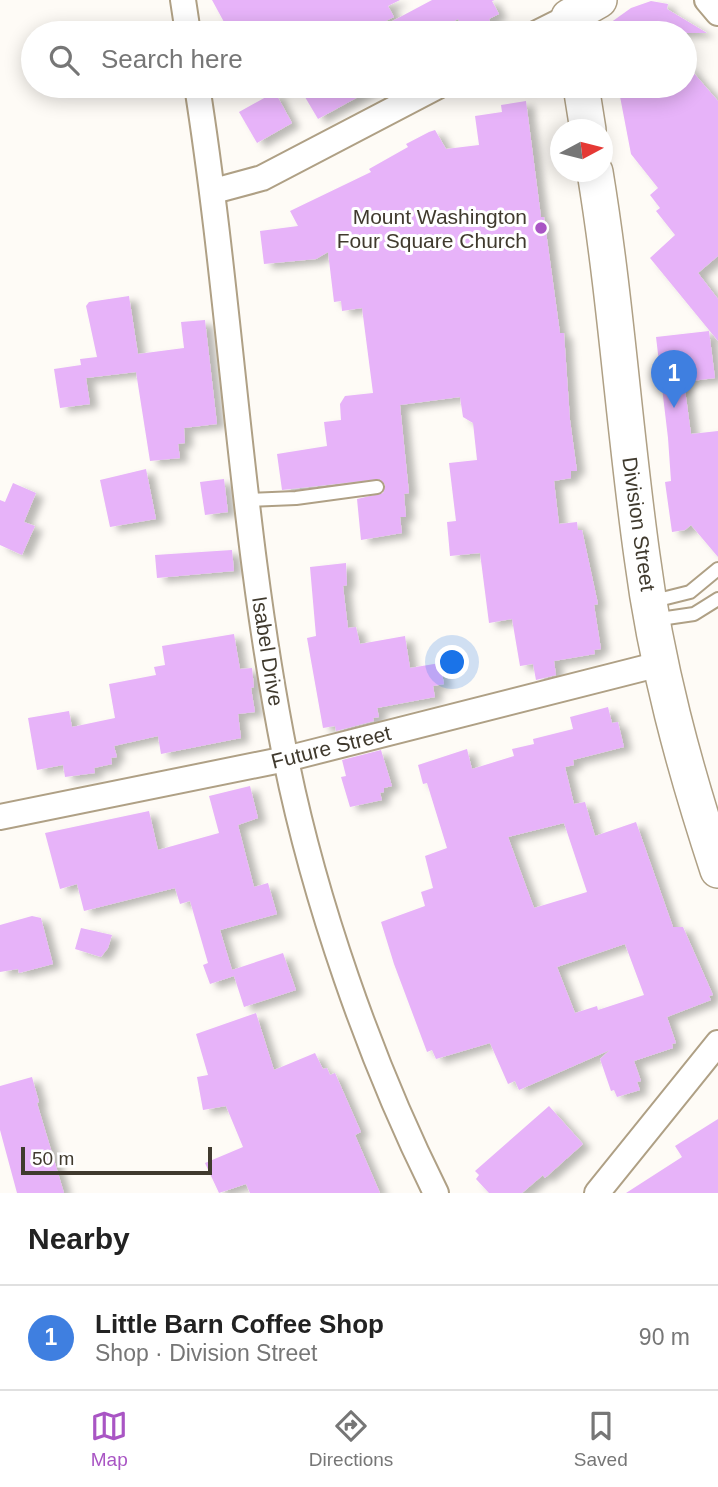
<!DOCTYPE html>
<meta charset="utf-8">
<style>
:root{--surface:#fff;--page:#f2f2f2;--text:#222;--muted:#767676;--line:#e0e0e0;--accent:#a955c4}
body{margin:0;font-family:Helvetica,sans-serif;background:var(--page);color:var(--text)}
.compass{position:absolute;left:550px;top:119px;width:63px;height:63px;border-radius:50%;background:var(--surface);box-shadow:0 4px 18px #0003;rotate:83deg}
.scale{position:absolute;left:21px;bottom:18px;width:191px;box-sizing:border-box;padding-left:7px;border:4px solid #403a2e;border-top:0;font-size:19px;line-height:24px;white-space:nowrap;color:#403a2e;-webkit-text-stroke:5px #fff;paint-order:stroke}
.you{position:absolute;left:453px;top:663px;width:24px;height:24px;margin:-18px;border:5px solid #fff;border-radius:50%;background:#1a73e8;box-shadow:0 0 0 10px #1a73e833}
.badge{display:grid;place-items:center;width:46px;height:46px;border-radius:50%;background:var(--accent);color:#fff;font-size:23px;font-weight:700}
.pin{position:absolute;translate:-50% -58px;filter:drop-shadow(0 2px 4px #0008)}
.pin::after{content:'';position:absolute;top:37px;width:24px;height:21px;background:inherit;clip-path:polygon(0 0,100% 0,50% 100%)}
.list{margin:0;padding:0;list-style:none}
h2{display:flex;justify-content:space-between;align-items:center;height:91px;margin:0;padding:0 28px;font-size:30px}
h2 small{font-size:23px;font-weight:400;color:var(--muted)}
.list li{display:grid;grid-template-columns:46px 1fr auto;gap:21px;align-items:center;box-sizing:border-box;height:105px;padding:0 28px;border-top:2px solid var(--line)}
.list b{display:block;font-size:26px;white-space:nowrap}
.list p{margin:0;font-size:23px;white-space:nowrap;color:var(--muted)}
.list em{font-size:23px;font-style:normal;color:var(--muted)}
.icon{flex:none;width:38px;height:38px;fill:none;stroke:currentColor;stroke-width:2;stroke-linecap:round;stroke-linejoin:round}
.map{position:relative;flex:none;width:718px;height:1193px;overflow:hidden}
.search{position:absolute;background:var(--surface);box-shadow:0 4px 18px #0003;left:21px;right:21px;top:21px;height:77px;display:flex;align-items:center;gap:18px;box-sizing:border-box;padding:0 24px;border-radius:38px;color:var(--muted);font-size:26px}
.sheet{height:196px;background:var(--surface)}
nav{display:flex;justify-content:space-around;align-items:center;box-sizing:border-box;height:98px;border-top:2px solid var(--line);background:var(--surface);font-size:19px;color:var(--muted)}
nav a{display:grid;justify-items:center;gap:4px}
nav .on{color:var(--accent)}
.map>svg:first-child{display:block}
.building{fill:#e7b3f9;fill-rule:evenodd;filter:url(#shadow)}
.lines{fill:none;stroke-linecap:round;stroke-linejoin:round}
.lane-casing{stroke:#afa085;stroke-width:16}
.street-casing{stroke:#afa085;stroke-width:28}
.secondary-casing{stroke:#afa085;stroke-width:38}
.lane{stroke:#fff;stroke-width:12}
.street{stroke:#fff;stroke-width:24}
.secondary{stroke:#fff;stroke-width:35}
.poi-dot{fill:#a955c4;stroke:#fff;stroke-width:2.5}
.labels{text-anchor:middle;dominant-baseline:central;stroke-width:6;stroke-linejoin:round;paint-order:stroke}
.poi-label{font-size:21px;fill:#403a2e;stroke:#fff;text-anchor:end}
.street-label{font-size:21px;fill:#403a2e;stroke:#fff}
</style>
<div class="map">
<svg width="718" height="1193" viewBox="0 0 718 1193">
<defs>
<filter id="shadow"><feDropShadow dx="8" dy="4.5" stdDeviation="3.5" flood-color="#0004"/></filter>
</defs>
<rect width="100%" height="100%" fill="#fefbf6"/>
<!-- building -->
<g class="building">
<polygon points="212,0 400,0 388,6 394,17 363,32 360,21 343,30 336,24 319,33 230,33"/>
<polygon points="432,0 495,0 492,1 499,14 489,19 492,25 476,33 466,33 458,19 432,33 370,33"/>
<polygon points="651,1 668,4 667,9 707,33 596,33 631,8"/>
<polygon points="685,63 718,101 718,256 698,273 718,299 718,341 650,258 675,235 656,211 660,208 650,195 658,188 631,154 618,86 685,86"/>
<polygon points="325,86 378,86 318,119 305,97"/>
<polygon points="275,92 292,123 257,143 239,112"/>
<polygon points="526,101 541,217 544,217 560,333 564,333 570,420 577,471 571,471 571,478 554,481 559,524 577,522 578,530 582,530 598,604 594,605 601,649 594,650 595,654 554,661 556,675 536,680 533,664 520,666 512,619 489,623 480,553 450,556 447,522 456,521 449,463 477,460 473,423 463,417 460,397 400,405 409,493 404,494 406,517 400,517 402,533 361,540 357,499 383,493 385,485 380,479 282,490 277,454 327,446 324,422 341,420 340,404 345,396 373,393 362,308 342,311 341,301 334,302 328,252 316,259 264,264 260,231 298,226 290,211 371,172 369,169 408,147 406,144 429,132 435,130 446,149 479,145 475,116 502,112 501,105"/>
<polygon points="129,296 138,354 184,348 181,322 205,320 217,424 184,428 185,443 178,444 180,458 150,461 136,372 86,378 90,404 60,408 54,369 81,365 80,359 97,357 86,306 89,302"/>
<polygon points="709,331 715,378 684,382 691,434 718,431 718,557 691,525 685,530 672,532 665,482 671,481 668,438 656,337"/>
<polygon points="146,469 156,519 110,527 100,480"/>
<polygon points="224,479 228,512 205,515 200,482"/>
<polygon points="13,483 36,493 24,522 35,526 22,555 0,545 0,500 5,502"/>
<polygon points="232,550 234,571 157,578 155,555"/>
<polygon points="346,563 347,585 343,586 348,628 356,627 360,644 405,636 410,668 440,663 444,684 433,686 435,697 377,708 379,717 373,718 374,721 336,731 335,726 323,728 307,638 316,636 310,567"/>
<polygon points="234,634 240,669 252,668 254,687 251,688 255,712 238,714 241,738 161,754 158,736 114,746 117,757 111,758 112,764 94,768 95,773 65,777 63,765 37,770 28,718 69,711 72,727 115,718 109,684 156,675 154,667 165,665 162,646"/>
<path d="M608,707l4,16 6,-1 6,25 -51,13 1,5 -9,2 9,37 11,-2 10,34 41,-14 37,105h10l30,68 -4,1 2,4 -44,17 9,26 -4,1 1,4 -39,13 7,20 -4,1 3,8 -23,7 -3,-7 -3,1 -11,-32 10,-9 -91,40 -4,-9 -7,3 -18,-41 -54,16 -4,-9 -5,2 -33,-88 -13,-42 44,-16 -4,-14 12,-4 -8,-32 22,-8 -20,-65 -4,1 -5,-19 49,-16 5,20 42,-13 -2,-7 22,-5 -1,-5 40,-10 -3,-12zM564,823l23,69 -53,16 -26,-71zM625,944l19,51 -46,15 -1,-4 -22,7 -18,-46z"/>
<polygon points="381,750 392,786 384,788 384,792 380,793 382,800 350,807 341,777 346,776 342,760"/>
<polygon points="250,786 258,818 238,825 254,887 268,883 277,914 220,930 232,970 283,953 296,990 244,1007 234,976 210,984 203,965 208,963 190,901 180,904 175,888 84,911 77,884 60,889 45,833 149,811 158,850 219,833 209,796"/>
<polygon points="32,916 41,918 53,964 19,973 18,969 0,972 0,925"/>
<polygon points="81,928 112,935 108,948 101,957 75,949"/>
<polygon points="256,1013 274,1070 315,1053 323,1069 327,1068 330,1075 335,1073 361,1132 355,1135 380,1193 250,1193 246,1184 219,1193 205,1163 243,1147 226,1106 203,1110 197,1077 208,1075 196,1034"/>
<polygon points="32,1077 39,1102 37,1103 64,1193 17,1193 0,1130 0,1086"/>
<polygon points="549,1106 583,1144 545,1178 543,1175 522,1193 489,1193 476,1179 479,1175 475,1171"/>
<polygon points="718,1119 718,1193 626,1193 682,1157 675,1146"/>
</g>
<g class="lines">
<!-- lane casing -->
<g class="lane-casing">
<g id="lane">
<polyline points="248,500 296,498 377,487"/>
<polyline points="650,602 690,592 718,569"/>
<polyline points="653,620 694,614 718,599"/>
</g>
</g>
<!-- street casing -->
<g class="street-casing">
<g id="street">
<polyline points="183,0 188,33"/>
<polyline points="707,0 718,13"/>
<polyline points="537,33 569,17"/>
<path d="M197,86c35,222 44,449 88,669 29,145 85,306 151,438"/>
<polyline points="214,191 262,178 438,86"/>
<polyline points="0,817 286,759 660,664"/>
<polyline points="597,1193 718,1043"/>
</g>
</g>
<!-- secondary casing -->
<g class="secondary-casing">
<g id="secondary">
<polyline points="569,17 599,0"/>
<polyline points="581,86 588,130"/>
<path d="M595,172c21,127 29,256 47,384 14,108 42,211 76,314"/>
</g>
</g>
<!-- lane -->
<use href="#lane" class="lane"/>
<!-- street -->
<use href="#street" class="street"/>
<!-- secondary -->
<use href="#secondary" class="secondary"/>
</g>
<!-- markers -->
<circle class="poi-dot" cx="541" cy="228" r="7"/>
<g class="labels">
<!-- poi labels -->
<g class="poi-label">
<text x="527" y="216">Mount Washington<tspan x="527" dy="24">Four Square Church</tspan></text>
</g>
<!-- street labels -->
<g class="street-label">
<text transform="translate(639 524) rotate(82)">Division Street</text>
<text transform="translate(268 651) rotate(81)">Isabel Drive</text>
<text transform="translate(331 747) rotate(-14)">Future Street</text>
</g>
</g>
</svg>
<svg class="compass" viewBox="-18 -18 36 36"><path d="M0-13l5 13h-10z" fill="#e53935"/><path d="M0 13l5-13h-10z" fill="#767676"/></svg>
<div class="scale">50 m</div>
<div class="you"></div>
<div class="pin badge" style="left:674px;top:408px;background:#3f7fe0">1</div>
<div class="search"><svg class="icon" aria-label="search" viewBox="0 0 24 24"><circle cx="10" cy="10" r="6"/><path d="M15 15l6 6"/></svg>Search here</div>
</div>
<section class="sheet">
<h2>Nearby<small></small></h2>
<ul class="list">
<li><span class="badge" style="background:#3f7fe0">1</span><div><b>Little Barn Coffee Shop</b><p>Shop · Division Street</p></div><em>90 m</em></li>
</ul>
</section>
<nav>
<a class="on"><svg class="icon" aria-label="map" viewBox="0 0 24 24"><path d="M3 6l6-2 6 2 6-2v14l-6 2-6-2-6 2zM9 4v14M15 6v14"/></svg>Map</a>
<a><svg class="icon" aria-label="directions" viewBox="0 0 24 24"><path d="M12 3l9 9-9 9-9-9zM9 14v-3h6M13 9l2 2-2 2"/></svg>Directions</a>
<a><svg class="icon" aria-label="saved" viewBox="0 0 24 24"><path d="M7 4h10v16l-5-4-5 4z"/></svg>Saved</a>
</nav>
